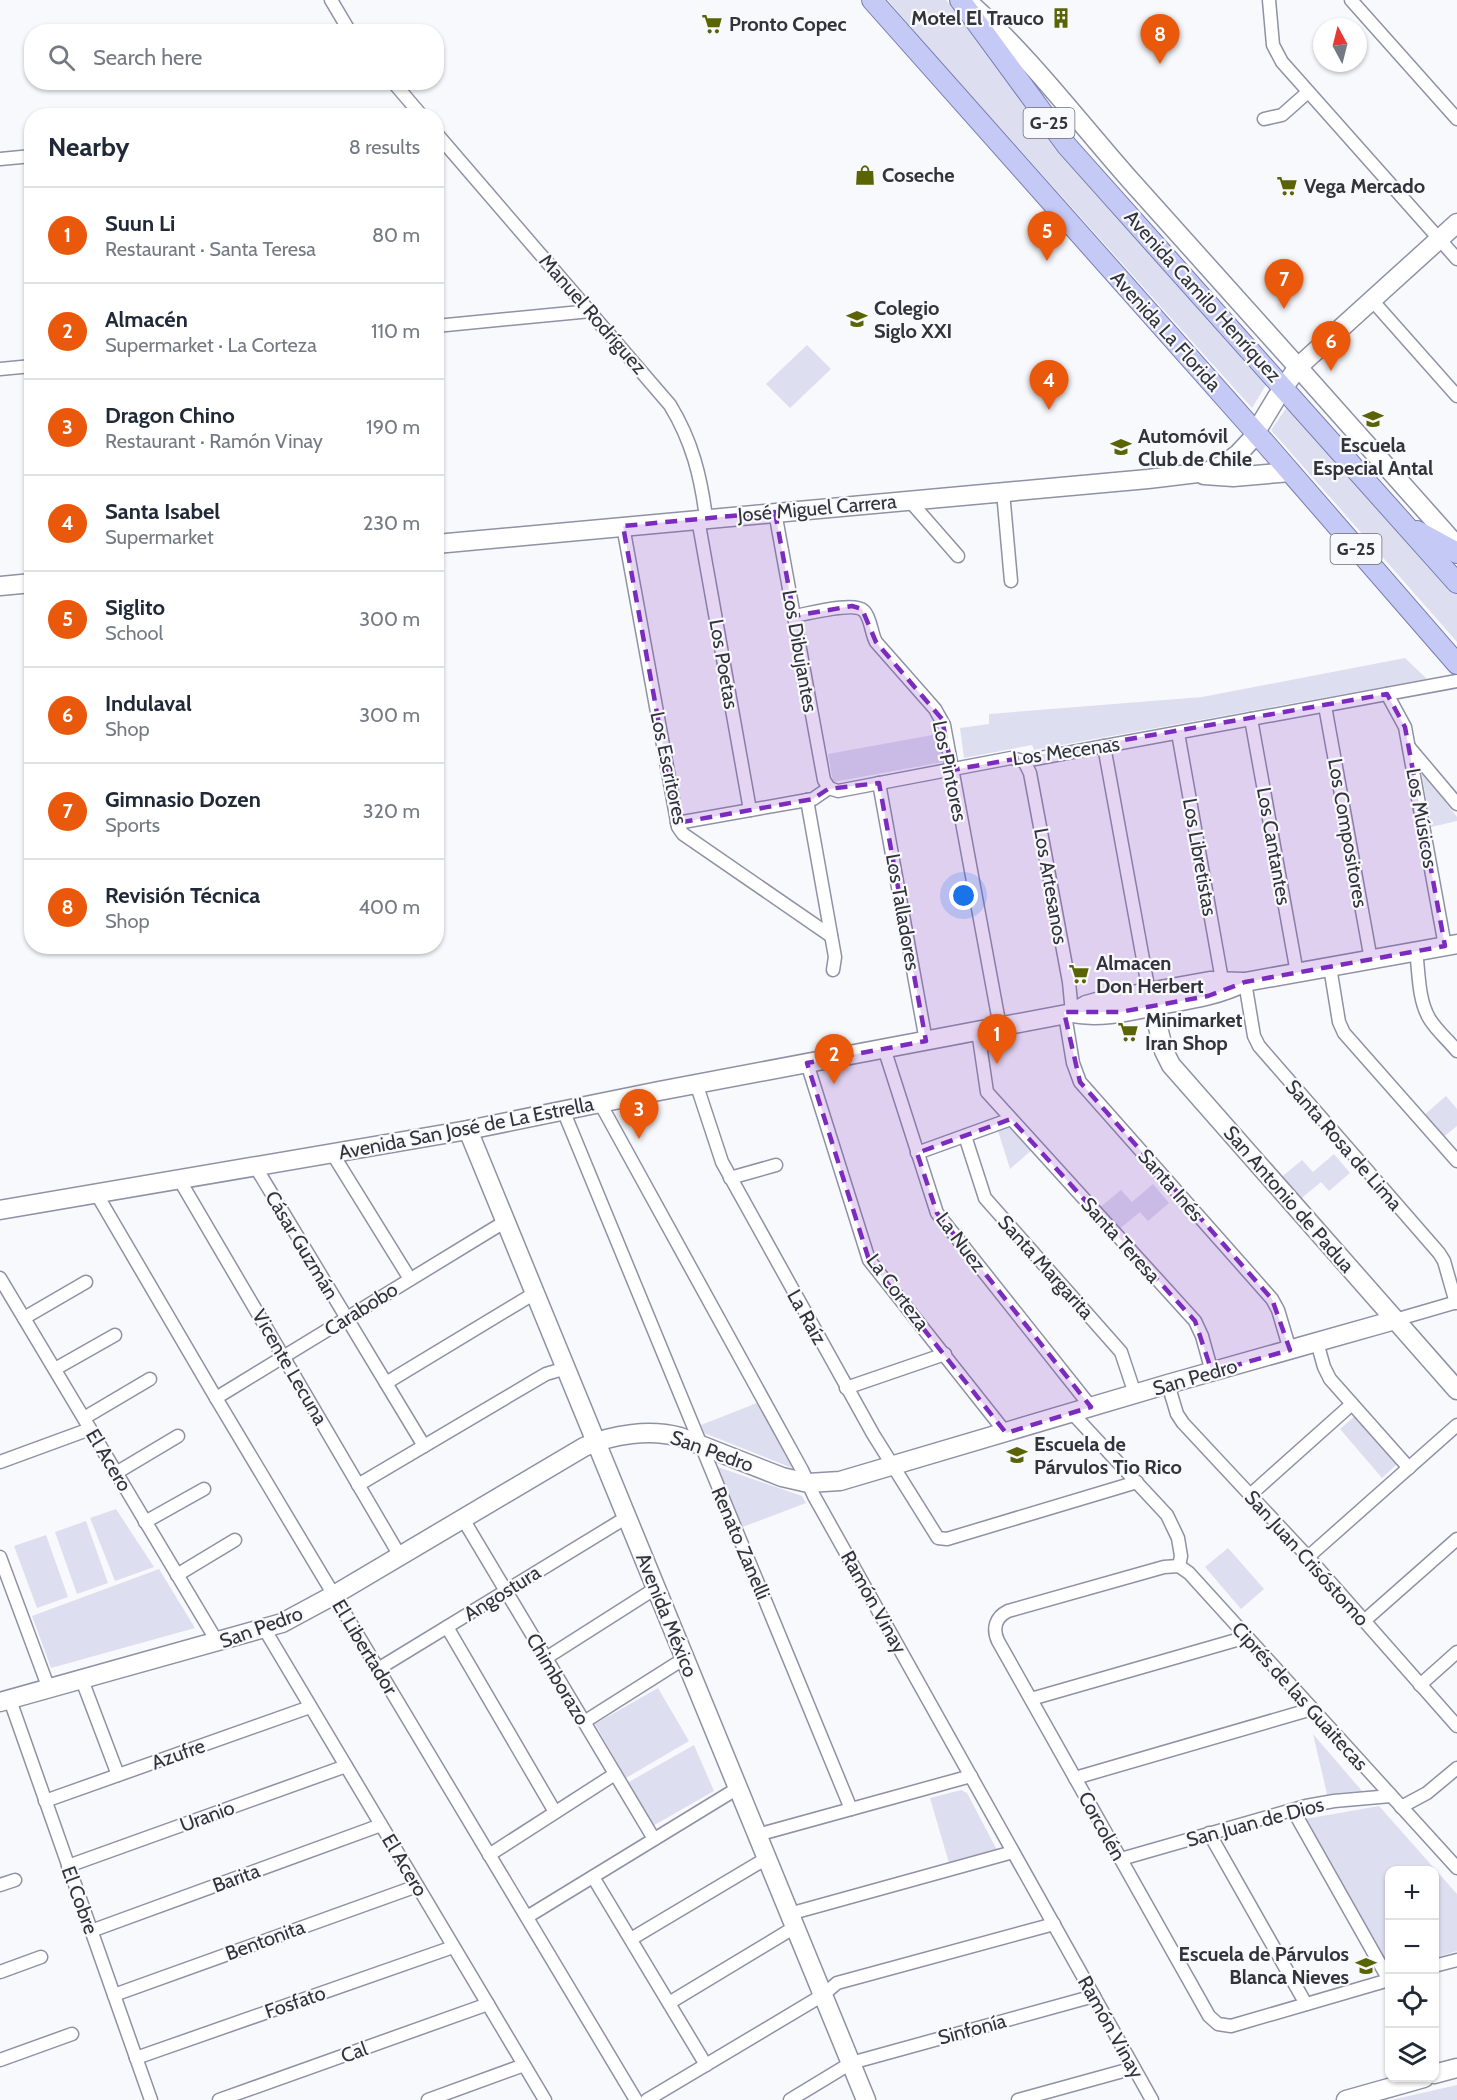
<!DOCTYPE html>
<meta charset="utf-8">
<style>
:root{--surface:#fff;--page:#f2f2f3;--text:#1f2937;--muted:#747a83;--line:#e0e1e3;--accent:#ea580c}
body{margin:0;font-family:Cabin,sans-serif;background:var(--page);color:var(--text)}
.controls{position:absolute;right:18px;bottom:18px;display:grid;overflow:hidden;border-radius:12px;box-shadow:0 2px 4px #0004}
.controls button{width:54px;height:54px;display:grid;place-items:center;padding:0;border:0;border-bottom:2px solid var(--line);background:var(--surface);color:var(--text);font:30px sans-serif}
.compass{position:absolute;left:1313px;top:18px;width:54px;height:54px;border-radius:50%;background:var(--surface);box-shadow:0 2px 4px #0004;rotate:353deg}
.you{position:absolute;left:964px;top:896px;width:21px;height:21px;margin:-15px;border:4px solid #fff;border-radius:50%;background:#1a73e8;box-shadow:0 0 0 9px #1a73e833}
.badge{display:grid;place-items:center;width:39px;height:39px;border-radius:50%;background:var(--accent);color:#fff;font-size:20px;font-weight:700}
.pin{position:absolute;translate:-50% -50px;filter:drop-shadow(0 2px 3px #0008)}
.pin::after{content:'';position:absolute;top:32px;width:21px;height:18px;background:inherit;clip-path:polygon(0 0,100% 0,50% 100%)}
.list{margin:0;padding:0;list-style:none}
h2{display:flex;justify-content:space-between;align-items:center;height:78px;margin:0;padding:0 24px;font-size:26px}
h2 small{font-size:20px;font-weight:400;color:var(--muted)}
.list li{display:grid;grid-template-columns:39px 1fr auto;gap:18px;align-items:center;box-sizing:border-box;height:96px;padding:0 24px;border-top:2px solid var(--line)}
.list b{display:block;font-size:22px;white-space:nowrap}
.list p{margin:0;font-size:20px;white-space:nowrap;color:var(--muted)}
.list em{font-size:20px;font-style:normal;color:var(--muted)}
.icon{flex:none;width:33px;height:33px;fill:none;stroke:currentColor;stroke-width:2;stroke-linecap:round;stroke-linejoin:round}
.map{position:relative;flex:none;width:1457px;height:2100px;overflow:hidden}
.search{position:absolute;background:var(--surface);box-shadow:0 2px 4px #0004;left:24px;top:24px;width:420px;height:66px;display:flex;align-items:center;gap:15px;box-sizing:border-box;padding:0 21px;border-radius:24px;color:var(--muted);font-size:22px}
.panel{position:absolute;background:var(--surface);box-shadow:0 2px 4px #0004;left:24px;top:108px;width:420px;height:846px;border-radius:24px}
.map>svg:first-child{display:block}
.green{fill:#dddff0}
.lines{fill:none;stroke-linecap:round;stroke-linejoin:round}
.street-casing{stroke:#8f91a5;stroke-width:15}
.secondary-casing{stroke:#8f91a5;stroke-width:21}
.primary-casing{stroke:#797db0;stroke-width:22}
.street{stroke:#fff;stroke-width:12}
.secondary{stroke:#fff;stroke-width:18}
.primary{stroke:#c5c9f5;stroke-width:20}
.marked{fill:#7b2cbf;fill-opacity:0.2;stroke:#7b2cbf;stroke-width:4.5;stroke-dasharray:12 8;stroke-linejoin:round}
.labels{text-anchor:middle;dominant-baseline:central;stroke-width:4.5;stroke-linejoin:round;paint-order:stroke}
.shield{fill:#f8f9fd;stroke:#6d6e75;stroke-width:1.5}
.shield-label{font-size:18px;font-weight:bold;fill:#32333b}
.poi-label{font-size:20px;font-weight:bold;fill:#32333b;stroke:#f8f9fd;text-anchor:start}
.street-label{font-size:20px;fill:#32333b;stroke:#f8f9fd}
</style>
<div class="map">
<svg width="1457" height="2100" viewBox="0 0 1457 2100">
<rect width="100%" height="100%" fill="#f8f9fd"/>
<!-- green -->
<g class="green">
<polygon points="888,0 946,0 982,43 1033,119 1269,380 1252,408 930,50"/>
<polygon points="807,345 831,369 790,408 766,384"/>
<polygon points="1289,404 1457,593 1457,642 1271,430"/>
<polygon points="1405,658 1427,679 1034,750 1032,745 964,758 960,728 989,724 989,714 1202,697"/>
<polygon points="938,734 943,762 833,782 828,754"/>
<polygon points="1421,770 1457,817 1457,821 1431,827"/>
<polygon points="1446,1096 1457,1109 1457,1126 1442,1138 1423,1116"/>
<polygon points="1012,1125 1032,1150 1010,1169 998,1131"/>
<polygon points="1334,1154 1350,1173 1329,1191 1321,1182 1298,1201 1279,1179 1302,1160 1313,1172"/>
<polygon points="1153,1184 1169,1203 1148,1221 1140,1212 1117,1231 1098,1209 1121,1190 1132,1202"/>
<polygon points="757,1403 797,1470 704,1433 701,1425"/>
<polygon points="1355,1416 1397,1464 1382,1478 1340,1429"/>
<polygon points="715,1466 802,1496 806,1503 740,1528"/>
<polygon points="116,1509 154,1567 115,1581 90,1518"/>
<polygon points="86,1521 108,1583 77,1594 55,1532"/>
<polygon points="46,1535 68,1597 37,1608 14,1546"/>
<polygon points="1228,1548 1264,1589 1241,1609 1205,1567"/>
<polygon points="159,1569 195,1628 51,1668 32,1616"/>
<polygon points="658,1688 689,1741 626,1778 595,1724"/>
<polygon points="1313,1734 1362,1791 1327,1794"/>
<polygon points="694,1745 714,1791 651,1827 627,1783"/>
<polygon points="961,1790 967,1793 997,1850 949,1863 930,1798"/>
<polygon points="1379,1806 1457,1894 1457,1951 1435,1958 1434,1870 1390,1870 1389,1967 1305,1819"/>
<polygon points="1457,2085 1457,2100 1391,2100"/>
</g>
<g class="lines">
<!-- street casing -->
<g class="street-casing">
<g id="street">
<polyline points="331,0 350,32"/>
<polyline points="1269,0 1273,45 1282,62 1457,259"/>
<polyline points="1351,0 1457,119"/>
<polyline points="393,82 422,116"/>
<polyline points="1264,119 1282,115 1308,92"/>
<path d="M436,133l234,272c22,36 31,72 36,113"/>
<polyline points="0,159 32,156"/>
<polyline points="1371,299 1457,396"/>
<polyline points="436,326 591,311"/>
<polyline points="0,369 32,366"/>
<polyline points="1003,492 1011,581"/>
<polyline points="909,500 958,556"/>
<polyline points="775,512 824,780 829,788"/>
<polyline points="698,519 750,810"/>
<polyline points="623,526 678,827 683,834 831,936"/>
<path d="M794,616c14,-2 60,-15 70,-5 7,7 7,22 12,31l59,67 9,16 56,302"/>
<polyline points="1387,694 1405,727 1445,946"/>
<polyline points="1325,706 1371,960"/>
<polyline points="1251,719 1297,973"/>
<polyline points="1178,733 1222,980"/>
<polyline points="1104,746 1149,992"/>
<polyline points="1409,747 1457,804"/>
<polyline points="1024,761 1030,773 1069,982 1072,1013"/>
<polyline points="879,783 926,1041"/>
<polyline points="829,788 838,791 1011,758 1024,761 1457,681"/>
<polyline points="807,800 835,957 833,970"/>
<polyline points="677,823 813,799 829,788"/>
<path d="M1416,951c3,21 2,48 13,67 7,12 19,22 28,33"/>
<polyline points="1330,967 1339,1022 1344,1033 1457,1161"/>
<polyline points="1245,982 1254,1036 1259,1046 1439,1253 1444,1261 1456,1303"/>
<polyline points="1065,1015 1073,1063 1080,1082 1272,1299 1278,1310 1290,1350"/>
<polyline points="978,1031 987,1092 1195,1321 1202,1336 1212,1372"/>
<polyline points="884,1048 937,1213 1091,1407"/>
<polyline points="807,1063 869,1260 1006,1433"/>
<polyline points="696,1083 722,1162 873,1434 938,1538 947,1539 1137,1482"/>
<polyline points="600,1103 802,1470 814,1496 1152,2100"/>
<polyline points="563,1110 851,1809"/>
<polyline points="965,1136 985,1198 1121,1352 1135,1394"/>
<polyline points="332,1153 410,1279"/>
<polyline points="917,1153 1011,1119"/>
<polyline points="255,1166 424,1446"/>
<polyline points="730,1178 776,1165"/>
<polyline points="179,1179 400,1556"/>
<polyline points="96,1193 216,1398 636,2100"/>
<polyline points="0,1278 218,1643"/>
<polyline points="24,1318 86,1282"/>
<polyline points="1395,1320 1457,1302"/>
<polyline points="1317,1342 1324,1367 1330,1379 1409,1468"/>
<polyline points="55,1369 115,1335"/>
<polyline points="386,1383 535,1293"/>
<polyline points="1168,1384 1177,1414 1183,1423 1308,1557 1457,1726"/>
<polyline points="846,1388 945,1354"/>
<polyline points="216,1398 506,1221"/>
<polyline points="1072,1413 1167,1515 1178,1538 1181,1556 1179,1566"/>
<polyline points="84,1418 150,1379"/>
<polyline points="0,1462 90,1429"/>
<polyline points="116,1473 178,1436"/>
<polyline points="358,1485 534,1381 546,1374 566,1368"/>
<polyline points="1250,1495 1352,1404"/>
<polyline points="463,1519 654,1839"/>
<polyline points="145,1522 204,1489"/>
<polyline points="0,1557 49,1689"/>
<polyline points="1308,1557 1457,1425"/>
<polyline points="177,1575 235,1540"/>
<polyline points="1364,1621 1457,1539"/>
<polyline points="447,1627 555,1812"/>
<polyline points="265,1630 545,2100"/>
<polyline points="546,1658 656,1588"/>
<polyline points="378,1669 627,1517"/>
<polyline points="82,1680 118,1775"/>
<polyline points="1420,1685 1457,1652"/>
<polyline points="1031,1699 1247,1637"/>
<polyline points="10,1700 151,2100"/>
<polyline points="584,1722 685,1658"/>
<polyline points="1075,1778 1312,1709"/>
<polyline points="45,1801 310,1707"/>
<polyline points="1401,1807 1427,1793 1457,1768"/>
<path d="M1293,1810l96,170 -158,46 -13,-2 -9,-8 -211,-375c-6,-13 -2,-24 10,-30l156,-44 15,-1 10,7 268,295"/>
<polyline points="1209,1833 1306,2004"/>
<polyline points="757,1835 971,1776"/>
<polyline points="489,1855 615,1774"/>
<polyline points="1121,1859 1306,1806 1334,1801 1391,1796"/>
<polyline points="68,1866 346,1766"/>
<polyline points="593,1877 706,2065"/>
<polyline points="0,1885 15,1880"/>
<polyline points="789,1914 1013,1852"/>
<polyline points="527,1917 738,1788"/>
<polyline points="91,1931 381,1825"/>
<polyline points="631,1939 767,1858"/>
<polyline points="1434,1966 1457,1960"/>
<polyline points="0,1972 41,1957"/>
<polyline points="114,1995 417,1886"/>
<polyline points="669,2003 795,1927"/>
<polyline points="136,2058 453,1947"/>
<polyline points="0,2060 72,2034"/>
<polyline points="219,2100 488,2004"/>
<polyline points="428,2100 524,2065"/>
<polyline points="647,2100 823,1995 837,1983 1054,1924"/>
<polyline points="790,2100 851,2063 1094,1996"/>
<polyline points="1018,2100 1134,2068"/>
</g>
</g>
<!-- secondary casing -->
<g class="secondary-casing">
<g id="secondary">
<path d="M966,0c62,54 111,120 165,181 109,121 218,243 326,365"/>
<polyline points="1204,475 1233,477 1291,472"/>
<polyline points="436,544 1148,479 1206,472 1223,465 1238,454 1251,440 1277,397 1298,367 1457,223"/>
<polyline points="0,586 32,583"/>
<polyline points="1149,992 1164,1051 1171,1065 1457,1390"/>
<polyline points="1072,1013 1086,1005 1104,1000 1210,981 1243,982"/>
<polyline points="468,1130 866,2100"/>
<path d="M0,1210l468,-80 191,-39 413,-78c31,6 62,-3 93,-9 28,-5 54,-9 80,-22l212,-38"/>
<path d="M0,1702l282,-79 52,-28 250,-148c29,-13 66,-18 96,-10l102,40 26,6 32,-2 328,-97 227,-64"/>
<polyline points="1434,2074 1457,2068"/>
<polyline points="1346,2100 1424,2078"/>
</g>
</g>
<!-- primary casing -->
<g class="primary-casing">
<g id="primary">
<polyline points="872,0 1266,444 1457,664"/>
<polyline points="960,0 1067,146 1457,583"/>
<polyline points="1417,531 1457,553"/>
</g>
</g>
<!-- street -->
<use href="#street" class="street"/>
<!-- secondary -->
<use href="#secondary" class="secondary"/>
<!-- primary -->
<use href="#primary" class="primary"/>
</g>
<!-- marked area -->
<path class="marked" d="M775,512l19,104 58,-10 10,3 14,33 66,77 10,51 435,-76 18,33 40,219 -200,36 -37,14 -88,16h-56l16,70 192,217 18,51 -78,22 -17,-51 -184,-202 -94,34 20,60 154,194 -85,26 -137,-173 -62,-197 119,-22 -47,-258 -51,6 -15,10 -136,24 -54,-297z"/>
<!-- icons -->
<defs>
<g id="building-bare" transform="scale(1.62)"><path d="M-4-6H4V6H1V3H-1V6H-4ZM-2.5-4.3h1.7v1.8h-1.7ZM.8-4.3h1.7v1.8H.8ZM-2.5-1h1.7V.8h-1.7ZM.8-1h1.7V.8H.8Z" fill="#5b6403" stroke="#f8f9fd" stroke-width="2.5" paint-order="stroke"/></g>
<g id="supermarket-bare" transform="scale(1.62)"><path d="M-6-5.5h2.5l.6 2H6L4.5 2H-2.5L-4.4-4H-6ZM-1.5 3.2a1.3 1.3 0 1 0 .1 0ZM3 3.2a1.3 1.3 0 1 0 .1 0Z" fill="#5b6403" stroke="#f8f9fd" stroke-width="2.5" paint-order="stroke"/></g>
<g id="shop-bare" transform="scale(1.62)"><path d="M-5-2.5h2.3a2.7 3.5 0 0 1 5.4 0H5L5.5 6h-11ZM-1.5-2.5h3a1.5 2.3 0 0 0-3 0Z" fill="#5b6403" stroke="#f8f9fd" stroke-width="2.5" paint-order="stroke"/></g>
<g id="school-bare" transform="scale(1.62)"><path d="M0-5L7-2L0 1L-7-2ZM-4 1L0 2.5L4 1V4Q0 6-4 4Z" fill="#5b6403" stroke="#f8f9fd" stroke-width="2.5" paint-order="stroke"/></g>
<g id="university-bare" transform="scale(1.62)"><path d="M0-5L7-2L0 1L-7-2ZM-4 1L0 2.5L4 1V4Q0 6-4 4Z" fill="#5b6403" stroke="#f8f9fd" stroke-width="2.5" paint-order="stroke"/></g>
</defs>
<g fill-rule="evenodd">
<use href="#building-bare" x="1061" y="18"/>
<use href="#supermarket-bare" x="712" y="24"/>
<use href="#shop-bare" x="865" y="175"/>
<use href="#supermarket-bare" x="1287" y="186"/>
<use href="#school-bare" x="857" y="319"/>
<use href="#school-bare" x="1373" y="419"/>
<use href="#university-bare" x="1121" y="447"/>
<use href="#supermarket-bare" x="1079" y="974"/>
<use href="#supermarket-bare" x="1128" y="1032"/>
<use href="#school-bare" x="1017" y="1455"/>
<use href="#school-bare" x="1366" y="1966"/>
</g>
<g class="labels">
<!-- shield labels -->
<g class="shield">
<rect x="1023.5" y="108" width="51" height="30" rx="4.5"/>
<rect x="1330.5" y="534" width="51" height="30" rx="4.5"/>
</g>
<g class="shield-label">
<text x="1049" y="123">G-25</text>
<text x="1356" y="549">G-25</text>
</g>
<!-- poi labels -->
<g class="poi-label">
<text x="1044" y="18" text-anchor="end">Motel El Trauco</text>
<text x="729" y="24">Pronto Copec</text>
<text x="882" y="175">Coseche</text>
<text x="1304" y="186">Vega Mercado</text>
<text x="874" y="308">Colegio<tspan x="874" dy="23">Siglo XXI</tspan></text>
<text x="1138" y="436">Automóvil<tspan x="1138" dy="23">Club de Chile</tspan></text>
<text x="1373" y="445" text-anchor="middle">Escuela<tspan x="1373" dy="23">Especial Antal</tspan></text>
<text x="1096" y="963">Almacen<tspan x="1096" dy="23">Don Herbert</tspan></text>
<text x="1145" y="1020">Minimarket<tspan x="1145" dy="23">Iran Shop</tspan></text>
<text x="1034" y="1444">Escuela de<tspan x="1034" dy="23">Párvulos Tio Rico</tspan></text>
<text x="1349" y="1954" text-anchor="end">Escuela de Párvulos<tspan x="1349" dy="23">Blanca Nieves</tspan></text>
</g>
<!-- street labels -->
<g class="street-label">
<text transform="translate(1203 296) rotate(48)">Avenida Camilo Henríquez</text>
<text transform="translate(593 314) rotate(49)">Manuel Rodríguez</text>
<text transform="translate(1166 331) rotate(48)">Avenida La Florida</text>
<text transform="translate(817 508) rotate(-5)">José Miguel Carrera</text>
<text transform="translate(800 651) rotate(80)">Los Dibujantes</text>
<text transform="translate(724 664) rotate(80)">Los Poetas</text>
<text transform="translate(1066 751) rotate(-8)">Los Mecenas</text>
<text transform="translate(669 768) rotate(78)">Los Escritores</text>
<text transform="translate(950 771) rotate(78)">Los Pintores</text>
<text transform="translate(1422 818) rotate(80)">Los Músicos</text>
<text transform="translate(1348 833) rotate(80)">Los Compositores</text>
<text transform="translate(1274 846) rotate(80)">Los Cantantes</text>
<text transform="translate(1200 857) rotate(80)">Los Libretistas</text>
<text transform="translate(1051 886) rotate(80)">Los Artesanos</text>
<text transform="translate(903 912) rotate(80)">Los Talladores</text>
<text transform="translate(466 1128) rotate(-11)">Avenida San José de La Estrella</text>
<text transform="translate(1344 1145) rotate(49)">Santa Rosa de Lima</text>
<text transform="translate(1171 1185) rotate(49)">Santa Inés</text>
<text transform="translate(1289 1199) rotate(49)">San Antonio de Padua</text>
<text transform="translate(1121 1240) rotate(48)">Santa Teresa</text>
<text transform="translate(961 1242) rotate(53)">La Nuez</text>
<text transform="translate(302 1245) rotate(59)">Cásar Guzmán</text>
<text transform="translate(1046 1267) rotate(48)">Santa Margarita</text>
<text transform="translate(898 1292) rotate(53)">La Corteza</text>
<text transform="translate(361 1309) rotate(-32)">Carabobo</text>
<text transform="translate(807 1317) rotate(61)">La Raíz</text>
<text transform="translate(290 1367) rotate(60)">Vicente Lecuna</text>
<text transform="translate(1195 1377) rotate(-16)">San Pedro</text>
<text transform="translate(712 1451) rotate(20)">San Pedro</text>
<text transform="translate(109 1460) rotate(59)">El Acero</text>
<text transform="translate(741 1543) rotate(67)">Renato Zanelli</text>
<text transform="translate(1307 1558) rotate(48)">San Juan Crisóstomo</text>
<text transform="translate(502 1593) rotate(-32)">Angostura</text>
<text transform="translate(874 1602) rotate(61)">Ramón Vinay</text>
<text transform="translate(667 1615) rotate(68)">Avenida México</text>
<text transform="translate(261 1627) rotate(-20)">San Pedro</text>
<text transform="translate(365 1647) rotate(59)">El Libertador</text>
<text transform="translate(558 1679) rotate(59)">Chimborazo</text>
<text transform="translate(1300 1696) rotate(48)">Ciprés de las Guaitecas</text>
<text transform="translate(178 1754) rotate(-20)">Azufre</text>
<text transform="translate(207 1816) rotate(-20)">Uranio</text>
<text transform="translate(1255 1822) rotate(-15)">San Juan de Dios</text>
<text transform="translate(1102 1826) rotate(61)">Corcolén</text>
<text transform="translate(405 1865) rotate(59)">El Acero</text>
<text transform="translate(236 1878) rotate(-20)">Barita</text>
<text transform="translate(80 1900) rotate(70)">El Cobre</text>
<text transform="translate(265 1940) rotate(-20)">Bentonita</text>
<text transform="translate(295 2002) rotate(-19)">Fosfato</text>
<text transform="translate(1111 2027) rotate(61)">Ramón Vinay</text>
<text transform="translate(972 2029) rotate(-15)">Sinfonía</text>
<text transform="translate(354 2052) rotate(-20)">Cal</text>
</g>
</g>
</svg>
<div class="controls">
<button>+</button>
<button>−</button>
<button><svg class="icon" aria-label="locate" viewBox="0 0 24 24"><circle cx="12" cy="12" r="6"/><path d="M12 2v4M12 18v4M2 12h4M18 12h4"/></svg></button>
<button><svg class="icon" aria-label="layers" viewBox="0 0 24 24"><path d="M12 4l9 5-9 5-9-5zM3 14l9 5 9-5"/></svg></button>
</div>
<svg class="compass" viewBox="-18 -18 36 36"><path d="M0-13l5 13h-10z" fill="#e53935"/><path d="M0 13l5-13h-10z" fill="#747a83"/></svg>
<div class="you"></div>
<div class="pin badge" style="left:997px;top:1064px">1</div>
<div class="pin badge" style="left:834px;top:1084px">2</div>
<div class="pin badge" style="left:639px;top:1139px">3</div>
<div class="pin badge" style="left:1049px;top:410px">4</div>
<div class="pin badge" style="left:1047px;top:261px">5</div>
<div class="pin badge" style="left:1331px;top:371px">6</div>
<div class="pin badge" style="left:1284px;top:309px">7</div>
<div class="pin badge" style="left:1160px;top:64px">8</div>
<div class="search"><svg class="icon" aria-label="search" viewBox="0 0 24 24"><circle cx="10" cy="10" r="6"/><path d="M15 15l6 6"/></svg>Search here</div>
<section class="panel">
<h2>Nearby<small>8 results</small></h2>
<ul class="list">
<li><span class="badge">1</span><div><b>Suun Li</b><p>Restaurant · Santa Teresa</p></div><em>80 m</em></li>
<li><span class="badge">2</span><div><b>Almacén</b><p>Supermarket · La Corteza</p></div><em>110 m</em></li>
<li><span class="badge">3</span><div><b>Dragon Chino</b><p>Restaurant · Ramón Vinay</p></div><em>190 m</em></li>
<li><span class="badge">4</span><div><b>Santa Isabel</b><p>Supermarket</p></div><em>230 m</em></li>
<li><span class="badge">5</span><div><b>Siglito</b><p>School</p></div><em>300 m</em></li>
<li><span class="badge">6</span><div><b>Indulaval</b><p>Shop</p></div><em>300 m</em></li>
<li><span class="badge">7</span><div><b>Gimnasio Dozen</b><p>Sports</p></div><em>320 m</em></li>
<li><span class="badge">8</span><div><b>Revisión Técnica</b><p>Shop</p></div><em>400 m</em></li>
</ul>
</section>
</div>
